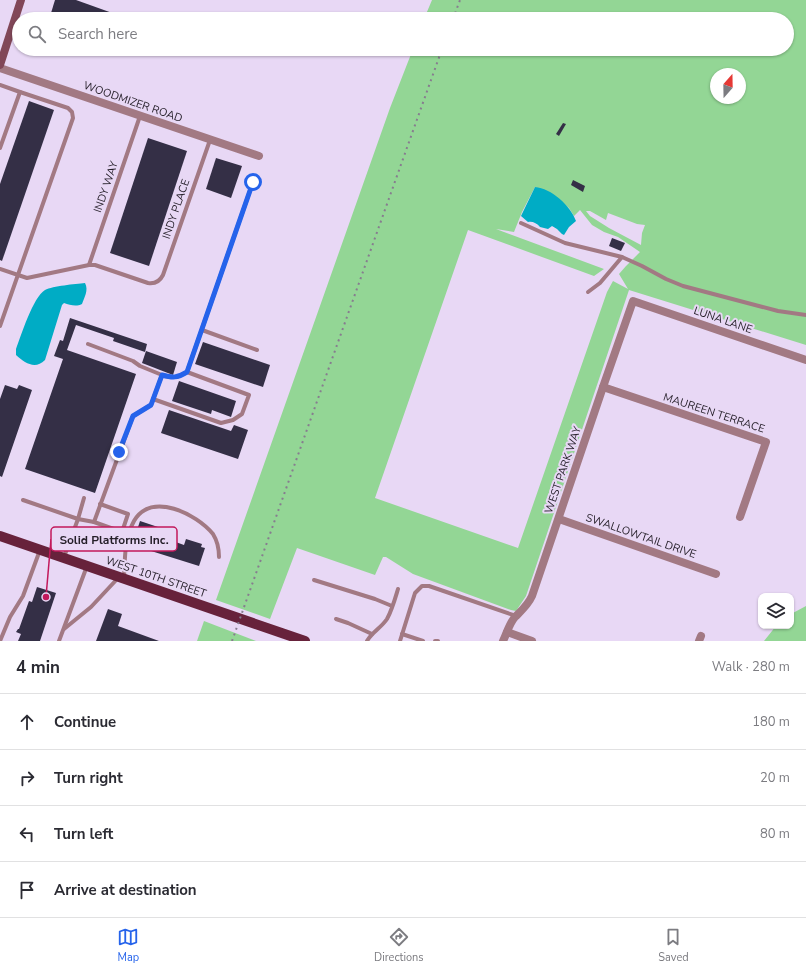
<!DOCTYPE html>
<meta charset="utf-8">
<style>
:root{--surface:#fff;--page:#f7f7f7;--text:#2b2b33;--muted:#7c7c81;--line:#e1e1e2;--accent:#2563eb}
body{margin:0;font-family:"Nunito Sans",sans-serif;background:var(--page);color:var(--text)}
.controls{position:absolute;right:12px;bottom:12px;display:grid;overflow:hidden;border-radius:8px;box-shadow:0 1px 3px #0004}
.controls button{width:36px;height:36px;display:grid;place-items:center;padding:0;border:0;border-bottom:1px solid var(--line);background:var(--surface);color:var(--text);font:20px sans-serif}
.compass{position:absolute;left:710px;top:68px;width:36px;height:36px;border-radius:50%;background:var(--surface);box-shadow:0 1px 3px #0004;rotate:20deg}
.stop{position:absolute;width:12px;height:12px;margin:-9px;border:3px solid #2563eb;border-radius:50%;background:#fff}
.stop.end{background:#2563eb;border-color:#fff;box-shadow:0 1px 4px #0008}
.list{margin:0;padding:0;list-style:none}
h2{display:flex;justify-content:space-between;align-items:center;height:52px;margin:0;padding:0 16px;font-size:17px}
h2 small{font-size:13px;font-weight:400;color:var(--muted)}
.list li{display:grid;grid-template-columns:26px 1fr auto;gap:12px;align-items:center;box-sizing:border-box;height:56px;padding:0 16px;border-top:1px solid var(--line)}
.list b{display:block;font-size:15px;white-space:nowrap}
.list em{font-size:13px;font-style:normal;color:var(--muted)}
.icon{flex:none;width:22px;height:22px;fill:none;stroke:currentColor;stroke-width:2;stroke-linecap:round;stroke-linejoin:round}
.map{position:relative;flex:none;width:806px;height:641px;overflow:hidden}
.search{position:absolute;background:var(--surface);box-shadow:0 1px 3px #0004;left:12px;right:12px;top:12px;height:44px;display:flex;align-items:center;gap:10px;box-sizing:border-box;padding:0 14px;border-radius:22px;color:var(--muted);font-size:15px}
.sheet{height:276px;background:var(--surface)}
nav{display:flex;justify-content:space-around;align-items:center;box-sizing:border-box;height:56px;border-top:1px solid var(--line);background:var(--surface);font-size:11px;color:var(--muted)}
nav a{display:grid;justify-items:center;gap:2px}
nav .on{color:var(--accent)}
.map>svg:first-child{display:block}
.green{fill:#93d695;fill-rule:evenodd}
.water{fill:#00acc5}
.building{fill:#342f46}
.lines{fill:none;stroke-linecap:round;stroke-linejoin:round}
.lane{stroke:#a27983;stroke-width:4}
.street{stroke:#a27983;stroke-width:8}
.secondary{stroke:#814758;stroke-width:8}
.primary{stroke:#67223b;stroke-width:10}
.rail{stroke:#877c8f;stroke-width:2;stroke-dasharray:2 4;stroke-linecap:butt}
.route{stroke:#2563eb;stroke-width:5}
.labels{text-anchor:middle;dominant-baseline:central;stroke-width:4;stroke-linejoin:round;paint-order:stroke}
.street-label{font-size:11px;fill:#241e28;stroke:#e8d8f5}
.leader{fill:none;stroke:#c2185b;stroke-width:1.5}
.callout-dot{fill:#c2185b;stroke:#e8d8f5;stroke-width:1.5}
.callout{fill:#e8d8f5;stroke:#c2185b;stroke-width:1.5}
.callout-label{font-size:12px;text-anchor:middle;font-weight:bold;fill:#241e28}
</style>
<div class="map">
<svg width="806" height="641" viewBox="0 0 806 641">
<rect width="100%" height="100%" fill="#e8d8f5"/>
<!-- green -->
<g class="green">
<path d="M432,0h374v345l-177,-55 -103,306 -10,15 -5,-1 -98,-36 -27,-17h-3l-8,18 -78,-27 -27,71 -54,-19 174,-492 23,-59h374v-30h-363zM716,74h24v24h-24zM535,187l28,16 6,5 5,8 6,-6 12,15 12,7 14,5 22,15 -14,14 -7,8 9,15 -15,-8 -6,11 -89,256 -143,-50 93,-268 126,46 10,-7 -108,-40 18,3 8,-20zM586,211h4l16,9 2,-7 29,11 8,1 -3,8 -1,12 -32,-17 -19,-12z"/>
<polygon points="806,606 806,641 764,641 776,626 791,626 791,614"/>
<polygon points="204,621 256,641 197,641"/>
</g>
<!-- water -->
<g class="water">
<path d="M535,187c16,1 36,19 41,34l-7,6 -5,8 -2,-1 -5,-5 -5,-3 -4,3 -8,-2c-3,-4 -8,-6 -12,-5l-7,-6z"/>
<path d="M85,283c4,7 -1,15 -3,21 -6,3 -12,1 -18,-1l-2,2 -17,55c-10,10 -20,3 -29,-5v-6c5,-13 17,-52 29,-59 8,-4 30,-6 40,-7z"/>
</g>
<!-- building -->
<g class="building">
<polygon points="55,0 76,0 129,19 67,19 51,13"/>
<polygon points="29,101 54,110 2,261 0,260 0,184"/>
<polygon points="563,123 566,124 559,136 556,134"/>
<polygon points="148,138 187,151 149,266 110,253"/>
<polygon points="216,158 242,166 231,198 206,189"/>
<polygon points="573,180 585,186 583,192 571,185"/>
<polygon points="612,238 625,243 621,251 609,246"/>
<polygon points="70,318 147,344 145,352 113,341 114,338 76,325 67,350 136,374 95,493 25,469 63,359 54,356 60,340 63,341"/>
<polygon points="203,342 270,365 263,387 195,364"/>
<polygon points="146,351 177,362 173,375 142,363"/>
<polygon points="179,381 236,401 231,417 212,410 211,414 172,401"/>
<polygon points="5,385 17,389 19,385 32,390 2,477 0,476 0,399"/>
<polygon points="169,410 231,431 234,425 248,430 238,459 161,433"/>
<polygon points="140,521 161,528 159,536 184,545 186,539 202,544 201,547 205,548 199,566 132,545"/>
<polygon points="37,587 56,593 40,641 18,641 21,634 16,632 18,629 19,629 29,601 32,602"/>
<polygon points="108,609 122,614 118,626 159,641 96,641"/>
</g>
<g class="lines">
<!-- lane -->
<g class="lane">
<polyline points="0,85 20,92"/>
<polyline points="0,148 20,92 68,108 72,112 73,118 0,326"/>
<polyline points="521,223 565,243 622,257 642,266 666,279 683,286 778,311 806,315"/>
<polyline points="89,265 140,116"/>
<path d="M0,269l27,9 62,-13h6l53,18c7,1 12,-2 15,-8l47,-135"/>
<polyline points="588,292 600,283 622,257"/>
<polyline points="202,330 257,350"/>
<path d="M162,375c11,3 15,3 25,-3"/>
<polyline points="153,399 221,423 233,420 242,414 249,395 187,372 253,182"/>
<polyline points="23,500 78,519 84,498"/>
<polyline points="94,522 122,532 128,514 100,504"/>
<polyline points="64,557 78,519 94,522 133,416 151,405 162,375 140,366 133,361 88,344"/>
<path d="M124,579c1,-20 0,-40 10,-58 17,-30 63,-7 79,13 5,8 6,15 6,23"/>
<polyline points="314,580 375,599 392,606"/>
<polyline points="336,619 348,623 372,634"/>
<polyline points="64,629 91,607 119,577"/>
<polyline points="402,634 423,641"/>
<polyline points="0,641 10,617 23,596 40,550"/>
<polyline points="59,641 87,566"/>
<path d="M367,641c5,-9 14,-13 20,-22 5,-9 8,-20 11,-30"/>
<polyline points="400,641 415,593 422,586 429,586 516,616"/>
<polyline points="435,641 438,641"/>
</g>
<!-- street -->
<g class="street">
<polyline points="0,68 259,156"/>
<polyline points="603,387 766,442 740,517"/>
<polyline points="559,519 716,574"/>
<polyline points="507,632 532,641"/>
<path d="M503,641c4,-8 6,-17 12,-24 7,-7 13,-12 17,-21l71,-209 30,-86 173,59"/>
<polyline points="699,641 701,636"/>
</g>
<!-- secondary -->
<polyline class="secondary" points="0,65 21,0"/>
<!-- primary -->
<polyline class="primary" points="0,536 305,641"/>
<!-- rail -->
<g class="rail">
<polyline points="453,19 460,0"/>
<polyline points="232,641 442,49"/>
</g>
</g>
<g class="lines">
<!-- route -->
<path class="route" d="M119,452l14,-36 18,-11 11,-30c11,3 15,3 25,-3l66,-190"/>
</g>
<g class="labels">
<!-- street labels -->
<g class="street-label">
<text transform="translate(133 102) rotate(19)">WOODMIZER ROAD</text>
<text transform="translate(106 187) rotate(-71)">INDY WAY</text>
<text transform="translate(176 209) rotate(-71)">INDY PLACE</text>
<text transform="translate(723 320) rotate(19)">LUNA LANE</text>
<text transform="translate(714 413) rotate(18)">MAUREEN TERRACE</text>
<text transform="translate(563 470) rotate(-71)">WEST PARK WAY</text>
<text transform="translate(641 536) rotate(19)">SWALLOWTAIL DRIVE</text>
<text transform="translate(156 577) rotate(19)">WEST 10TH STREET</text>
</g>
</g>
<!-- callouts -->
<path class="leader" d="M46 597L51 539"/>
<circle class="callout-dot" cx="46" cy="597" r="4"/>
<rect class="callout" x="51" y="527" width="126" height="24" rx="4"/>
<g class="callout-label">
<text x="114" y="544">Solid Platforms Inc.</text>
</g>
</svg>
<div class="controls">
<button><svg class="icon" aria-label="layers" viewBox="0 0 24 24"><path d="M12 4l9 5-9 5-9-5zM3 14l9 5 9-5"/></svg></button>
</div>
<svg class="compass" viewBox="-18 -18 36 36"><path d="M0-13l5 13h-10z" fill="#e53935"/><path d="M0 13l5-13h-10z" fill="#7c7c81"/></svg>
<div class="stop" style="left:253px;top:182px"></div>
<div class="stop end" style="left:119px;top:452px"></div>
<div class="search"><svg class="icon" aria-label="search" viewBox="0 0 24 24"><circle cx="10" cy="10" r="6"/><path d="M15 15l6 6"/></svg>Search here</div>
</div>
<section class="sheet">
<h2>4 min<small>Walk · 280 m</small></h2>
<ul class="list">
<li><svg class="icon" aria-label="ahead" viewBox="0 0 24 24"><path d="M12 20V5M6 11l6-6 6 6"/></svg><div><b>Continue</b></div><em>180 m</em></li>
<li><svg class="icon" aria-label="right" viewBox="0 0 24 24"><path d="M7 20v-9h11M14 6l5 5-5 5"/></svg><div><b>Turn right</b></div><em>20 m</em></li>
<li><svg class="icon" aria-label="left" viewBox="0 0 24 24"><path d="M17 20v-9H6M10 6l-5 5 5 5"/></svg><div><b>Turn left</b></div><em>80 m</em></li>
<li><svg class="icon" aria-label="arrive" viewBox="0 0 24 24"><path d="M6 21V4h12l-3 4 3 4H6"/></svg><div><b>Arrive at destination</b></div></li>
</ul>
</section>
<nav>
<a class="on"><svg class="icon" aria-label="map" viewBox="0 0 24 24"><path d="M3 6l6-2 6 2 6-2v14l-6 2-6-2-6 2zM9 4v14M15 6v14"/></svg>Map</a>
<a><svg class="icon" aria-label="directions" viewBox="0 0 24 24"><path d="M12 3l9 9-9 9-9-9zM9 14v-3h6M13 9l2 2-2 2"/></svg>Directions</a>
<a><svg class="icon" aria-label="saved" viewBox="0 0 24 24"><path d="M7 4h10v16l-5-4-5 4z"/></svg>Saved</a>
</nav>
